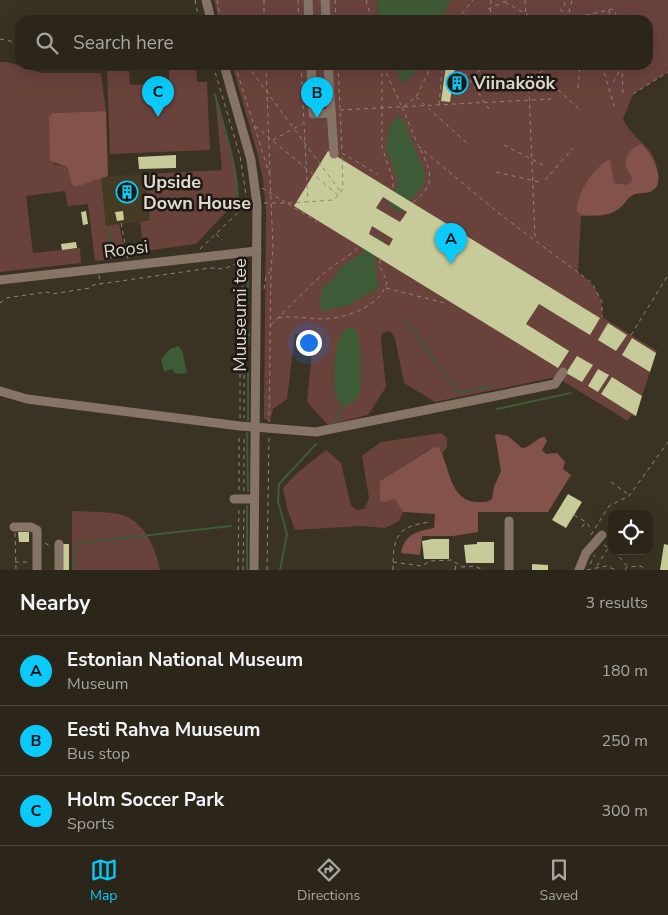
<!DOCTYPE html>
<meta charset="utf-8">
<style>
:root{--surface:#2c261a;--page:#342e23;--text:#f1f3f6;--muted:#a6a5a2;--line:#484339;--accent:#09cafa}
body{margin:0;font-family:"Nunito Sans",sans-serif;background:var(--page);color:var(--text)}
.controls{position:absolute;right:15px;bottom:15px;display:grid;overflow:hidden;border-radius:10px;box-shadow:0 5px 20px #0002}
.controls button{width:45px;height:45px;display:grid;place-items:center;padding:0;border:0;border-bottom:1px solid var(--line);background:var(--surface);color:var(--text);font:25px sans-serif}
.you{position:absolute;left:308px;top:342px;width:18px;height:18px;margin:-12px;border:4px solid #fff;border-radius:50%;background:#1a73e8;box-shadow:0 0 0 8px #1a73e833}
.badge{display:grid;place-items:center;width:32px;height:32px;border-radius:50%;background:var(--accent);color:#111;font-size:16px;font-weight:700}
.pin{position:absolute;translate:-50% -41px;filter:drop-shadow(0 1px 2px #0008)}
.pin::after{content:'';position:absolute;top:26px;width:18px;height:15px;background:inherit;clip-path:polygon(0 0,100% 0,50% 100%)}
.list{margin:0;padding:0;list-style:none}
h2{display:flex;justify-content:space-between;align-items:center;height:65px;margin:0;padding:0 20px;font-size:21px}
h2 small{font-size:16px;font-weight:400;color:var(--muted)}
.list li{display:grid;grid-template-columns:32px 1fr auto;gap:15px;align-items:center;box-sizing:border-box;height:70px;padding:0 20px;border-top:1px solid var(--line)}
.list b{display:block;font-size:19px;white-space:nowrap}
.list p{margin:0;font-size:16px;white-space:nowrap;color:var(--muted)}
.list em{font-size:16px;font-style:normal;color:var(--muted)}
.icon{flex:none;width:28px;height:28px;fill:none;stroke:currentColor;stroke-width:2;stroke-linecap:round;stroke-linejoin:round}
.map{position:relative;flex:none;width:668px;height:570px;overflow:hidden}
.search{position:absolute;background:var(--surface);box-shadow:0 5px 20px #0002;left:15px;right:15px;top:15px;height:55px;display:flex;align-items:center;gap:12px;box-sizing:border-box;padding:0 18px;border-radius:15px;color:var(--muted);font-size:19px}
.sheet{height:275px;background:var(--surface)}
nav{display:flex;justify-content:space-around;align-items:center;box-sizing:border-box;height:70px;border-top:1px solid var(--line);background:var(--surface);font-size:14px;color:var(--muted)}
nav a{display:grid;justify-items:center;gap:2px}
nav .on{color:var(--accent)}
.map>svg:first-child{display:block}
.built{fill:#453a24}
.green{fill:#69423c}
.forest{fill:#82524b}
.water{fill:#3e5b37}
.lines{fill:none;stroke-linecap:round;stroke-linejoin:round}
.stream{stroke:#3e5b37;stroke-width:2}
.building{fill:#c7cb99;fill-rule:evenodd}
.path{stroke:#8d867a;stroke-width:1;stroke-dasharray:4 4;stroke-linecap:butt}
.minor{stroke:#867467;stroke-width:9}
.labels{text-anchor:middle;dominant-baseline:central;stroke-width:5;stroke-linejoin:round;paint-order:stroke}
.poi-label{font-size:18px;font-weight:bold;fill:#dfdad1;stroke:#1e1a13;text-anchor:start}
.street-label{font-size:18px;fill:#dfdad1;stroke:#1e1a13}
</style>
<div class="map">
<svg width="668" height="570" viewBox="0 0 668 570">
<rect width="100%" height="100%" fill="#3a3222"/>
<!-- built -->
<polygon class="built" points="145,174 150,220 106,226 101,177"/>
<!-- green -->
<g class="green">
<polygon points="214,0 377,0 380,20 219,20"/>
<path d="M451,0h217v72l-35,22 -10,25c6,13 17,21 27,32 5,7 12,29 6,36 -5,7 -14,4 -21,7 -7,3 -9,8 -14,13 -11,10 -26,8 -40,9l-3,56c16,13 26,24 24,45l55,34 -22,66 -4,-2 -3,6 -72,-44 -121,25 -31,-19 -9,-45 -5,-7 -8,2 -1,7 5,47 -18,28 -40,10 -21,-23 5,-50 -2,-5 4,-12 -19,-1 -8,65 -14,10 -3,12 -6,-2 2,-209 -3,-31 -6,-27 -25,-87h164l3,13 4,4 14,-12 3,-5h228v-45h-213l7,-4z"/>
<polygon points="0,62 8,62 41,73 101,73 106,111 53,113 49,116 54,164 67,167 68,172 95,181 101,177 106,226 119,224 126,257 95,261 88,204 68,206 65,191 26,196 33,253 80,248 81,263 0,272"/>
<polygon points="196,66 197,82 207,82 210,150 110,154 107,71 129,71 130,85 169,83 169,67"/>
<polygon points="215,94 235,169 239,198 196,244 144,251 140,222 150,220 145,174 222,170"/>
<polygon points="441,433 447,438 447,447 442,454 439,448 430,449 380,481 380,500 395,499 403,512 399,521 385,528 361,526 295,530 287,508 283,488 296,474 326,450 341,463 351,506 358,510 365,508 369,498 362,456 381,442"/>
<path d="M72,511c15,1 31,0 46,3 25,4 38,34 42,56h-88z"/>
</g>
<!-- forest -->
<g class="forest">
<polygon points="106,111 108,176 75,187 72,184 67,167 50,161 49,116 53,113"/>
<path d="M641,144c10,8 27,38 11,47 -8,4 -15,0 -22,6 -3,2 -5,6 -8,9 -11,11 -27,10 -41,9l-4,-3c-1,-18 17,-45 33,-53l4,24 12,2 5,-3 1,-5c-11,-13 -7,-26 9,-33z"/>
<path d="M498,434l10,2 14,12c9,0 14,-11 23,-11l2,4 -5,9 4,4 11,-1 8,9 -2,7 8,6 -23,37h-70v20l-25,4h-31l-2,19 -19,-2c3,-19 17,-22 33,-25l1,-14 -32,-2 -8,-13 -11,3 -4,-2v-19l54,-34 5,1c11,18 10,53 38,54 6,0 10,1 15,-3l2,-12 7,-16 -6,-36z"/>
</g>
<!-- water -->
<g class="water">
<polygon points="377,0 451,0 442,16 435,20 380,20"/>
<polygon points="396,65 420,65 417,70 403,82 399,78"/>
<polygon points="397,116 402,118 426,175 423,187 406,204 402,211 397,212 389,206 398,183 386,146 389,127"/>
<polygon points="375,235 384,241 374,260 379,288 349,305 322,311 319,304 323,287 334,278 342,266 361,254"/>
<path d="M348,328h6c10,15 6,43 7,60 -2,11 -9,17 -19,18 -13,-11 -10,-71 6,-78z"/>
<polygon points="178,346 182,350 187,373 176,374 172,369 164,372 161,359 170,349"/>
</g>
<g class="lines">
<!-- stream -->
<g class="stream">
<path d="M215,94c5,21 30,94 20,110"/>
<polyline points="109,229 111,242"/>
<polyline points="405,319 459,393 491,386"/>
<polyline points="247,322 248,280"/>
<polyline points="248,344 249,333"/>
<polyline points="248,372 248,420"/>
<polyline points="497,409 571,393"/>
<polyline points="334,423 344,406"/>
<polyline points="247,433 248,491"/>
<polyline points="75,570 75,551 78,543 231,526"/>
<polyline points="247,570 247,506"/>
<polyline points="280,570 287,534 278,501 279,484 316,444"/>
</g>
</g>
<!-- building -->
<g class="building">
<polygon points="446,66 455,67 450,102 441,101"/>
<polygon points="454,76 461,77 460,90 453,89"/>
<path d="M328,151l272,167 -10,17 -51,-31 -13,20 43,27 -11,17 -264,-162zM383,197l24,15 -7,10 -24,-14zM372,226l21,13 -4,7 -20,-12z"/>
<polygon points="176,155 176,168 139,169 138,157"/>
<polygon points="124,187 133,188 134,196 129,196 130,199 121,198 120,189"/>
<polygon points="86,211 88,224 83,225 81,212"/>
<polygon points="123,211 124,220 117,221 115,212"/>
<polygon points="76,242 77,248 62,250 61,244"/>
<polygon points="608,323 627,335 616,351 598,340"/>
<polygon points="632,338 656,353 650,372 622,355"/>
<polygon points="577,356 593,365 582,382 566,373"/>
<polygon points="598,369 609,375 598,392 588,386"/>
<polygon points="612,377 642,396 636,416 601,394"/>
<polygon points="568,494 582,502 566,528 552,520"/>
<polygon points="18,532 29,532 29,542 19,542"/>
<polygon points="432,539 449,539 449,559 424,559 422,541"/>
<polygon points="477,542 494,542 494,563 466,563 464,545 477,544"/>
<polygon points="62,544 69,544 69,570 63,570"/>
<polygon points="664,544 668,545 668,570 660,570"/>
<polygon points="532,564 548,565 548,570 532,570"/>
</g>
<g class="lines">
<!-- path -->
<g class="path">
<polyline points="195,0 199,20"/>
<polyline points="217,0 221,20"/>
<polyline points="264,0 264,20"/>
<polyline points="298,0 299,20"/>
<polyline points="335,0 336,20"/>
<polyline points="366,0 372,20"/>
<polyline points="525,0 526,20"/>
<polyline points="505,2 537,20"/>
<polyline points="564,6 566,0"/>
<polyline points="488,9 508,0"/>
<polyline points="560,9 571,20"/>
<polyline points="609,10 610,20"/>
<polyline points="570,19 612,9 620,20"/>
<polyline points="457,20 473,0"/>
<polyline points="490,20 491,0"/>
<polyline points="567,20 572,0"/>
<polyline points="0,39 20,43"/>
<polyline points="213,65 240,156 247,202"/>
<polyline points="235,65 270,176 273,247 271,269 269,422"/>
<polyline points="247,65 340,191"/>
<polyline points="266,65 270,174"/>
<polyline points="301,65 308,202"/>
<polyline points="338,65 342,152"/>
<polyline points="382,65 382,147 393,180 393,189"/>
<polyline points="528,65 535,239"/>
<polyline points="602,65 614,106"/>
<polyline points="622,65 623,96"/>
<polyline points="383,66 401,105"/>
<polyline points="453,67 454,65 467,68 468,65"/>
<polyline points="465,73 489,109"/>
<polyline points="539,73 555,65"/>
<polyline points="546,79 579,109"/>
<polyline points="463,80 490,65"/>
<polyline points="613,82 623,65"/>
<polyline points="578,88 580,65"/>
<polyline points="633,94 668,72"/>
<polyline points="416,97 469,145"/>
<polyline points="439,105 442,71"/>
<polyline points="404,106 416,97 432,65"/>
<polyline points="402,107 418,145"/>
<polyline points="340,110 551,99"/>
<polyline points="255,126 338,195"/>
<polyline points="273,140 302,124"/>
<polyline points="504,145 543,165"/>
<polyline points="418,146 501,215 592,283 602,302 602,317"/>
<polyline points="496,172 539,182"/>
<polyline points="545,180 573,148"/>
<polyline points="262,188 285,202"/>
<path d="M413,202c24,-17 18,-31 7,-53"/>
<polyline points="264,203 287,203 317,222"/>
<polyline points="288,203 334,200 343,189 342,153 377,174"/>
<polyline points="121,223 128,259"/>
<polyline points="216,234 222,240"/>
<polyline points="200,249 247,204 250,204"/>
<polyline points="242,262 244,327 250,327"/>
<polyline points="99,275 100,284"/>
<polyline points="386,288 445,303 447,300"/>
<polyline points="264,289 266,276 270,272"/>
<polyline points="0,303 6,298 47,292 52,294 90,288 93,285 210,268 224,269 242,261"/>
<path d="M278,318c16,-3 30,1 46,1 23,-1 58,-13 63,-38l-7,-14v-9"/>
<path d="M271,325c20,-20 39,-41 61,-58 9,-8 21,-12 28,-22"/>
<polyline points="244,327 244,418"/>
<polyline points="631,335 668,275"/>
<polyline points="240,418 240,354 244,327"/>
<polyline points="611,482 629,495"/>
<polyline points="239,490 239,434"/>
<polyline points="244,491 244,435"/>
<polyline points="574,515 586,522 592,530"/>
<polyline points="582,527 585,523"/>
<polyline points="15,533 16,570"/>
<polyline points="591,535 609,506 629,496 668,442"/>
<polyline points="45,543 52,547"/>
<polyline points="604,545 612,550"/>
<polyline points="614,551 627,566"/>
<polyline points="15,562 31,562"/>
<polyline points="393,562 422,566 430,561 452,560 462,567 475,566 483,570"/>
<polyline points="590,564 595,555"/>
<polyline points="597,566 608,548"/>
<polyline points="238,570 239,507"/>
<polyline points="243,570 244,507"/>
<polyline points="267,570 269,436"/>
<path d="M393,570c0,-33 3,-44 38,-48"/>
<polyline points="455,570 456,564"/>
<polyline points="587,570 606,566 616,570"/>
<polyline points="625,570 627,567 641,566 645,570"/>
</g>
<!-- minor -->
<g class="minor">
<polyline points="206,0 211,20"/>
<polyline points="308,0 309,20"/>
<polyline points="325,0 326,20"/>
<polyline points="224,65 251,160 257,204 254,570"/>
<polyline points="311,65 313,114 331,113"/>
<polyline points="328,65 334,154"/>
<polyline points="0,280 257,251"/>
<polyline points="0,391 27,399 240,426 316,432 555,384 563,372"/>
<polyline points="234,499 254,499"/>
<polyline points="509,521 509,570"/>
<polyline points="14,527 31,527 37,530 37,570"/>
<polyline points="59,544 59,570"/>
<polyline points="579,570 586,553 602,535"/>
</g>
</g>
<!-- icons -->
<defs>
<g id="building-ring" transform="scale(1.125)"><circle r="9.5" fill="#1e1a13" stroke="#09cafa" stroke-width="1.5"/><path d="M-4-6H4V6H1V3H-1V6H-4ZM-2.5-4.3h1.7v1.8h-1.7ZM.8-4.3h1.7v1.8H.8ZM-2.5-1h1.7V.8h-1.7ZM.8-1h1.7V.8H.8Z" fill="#09cafa"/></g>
</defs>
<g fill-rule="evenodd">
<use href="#building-ring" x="457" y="83"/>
<use href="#building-ring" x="127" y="192"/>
</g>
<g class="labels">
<!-- poi labels -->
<g class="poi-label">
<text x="473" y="83">Viinaköök</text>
<text x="143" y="182">Upside<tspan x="143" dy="21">Down House</tspan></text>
</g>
<!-- street labels -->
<g class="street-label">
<text transform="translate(126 249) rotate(-7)">Roosi</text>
<text transform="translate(240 315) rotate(-90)">Muuseumi tee</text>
</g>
</g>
</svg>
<div class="controls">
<button><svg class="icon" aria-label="locate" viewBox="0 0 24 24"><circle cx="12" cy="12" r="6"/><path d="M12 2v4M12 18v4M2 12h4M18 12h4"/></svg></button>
</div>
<div class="you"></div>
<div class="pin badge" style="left:451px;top:264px">A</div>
<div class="pin badge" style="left:317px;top:118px">B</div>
<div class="pin badge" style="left:158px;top:117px">C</div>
<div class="search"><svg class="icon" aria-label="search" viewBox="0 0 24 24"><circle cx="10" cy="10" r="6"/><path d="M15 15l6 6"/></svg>Search here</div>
</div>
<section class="sheet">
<h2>Nearby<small>3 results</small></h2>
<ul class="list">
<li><span class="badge">A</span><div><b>Estonian National Museum</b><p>Museum</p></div><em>180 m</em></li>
<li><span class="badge">B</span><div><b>Eesti Rahva Muuseum</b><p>Bus stop</p></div><em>250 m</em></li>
<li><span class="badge">C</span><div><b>Holm Soccer Park</b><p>Sports</p></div><em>300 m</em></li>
</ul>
</section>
<nav>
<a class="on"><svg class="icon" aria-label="map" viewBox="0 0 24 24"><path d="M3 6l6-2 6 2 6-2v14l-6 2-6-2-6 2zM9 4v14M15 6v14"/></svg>Map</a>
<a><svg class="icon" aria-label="directions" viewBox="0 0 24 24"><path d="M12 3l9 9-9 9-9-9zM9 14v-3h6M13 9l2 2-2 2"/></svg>Directions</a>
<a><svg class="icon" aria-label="saved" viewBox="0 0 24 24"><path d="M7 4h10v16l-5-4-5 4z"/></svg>Saved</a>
</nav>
